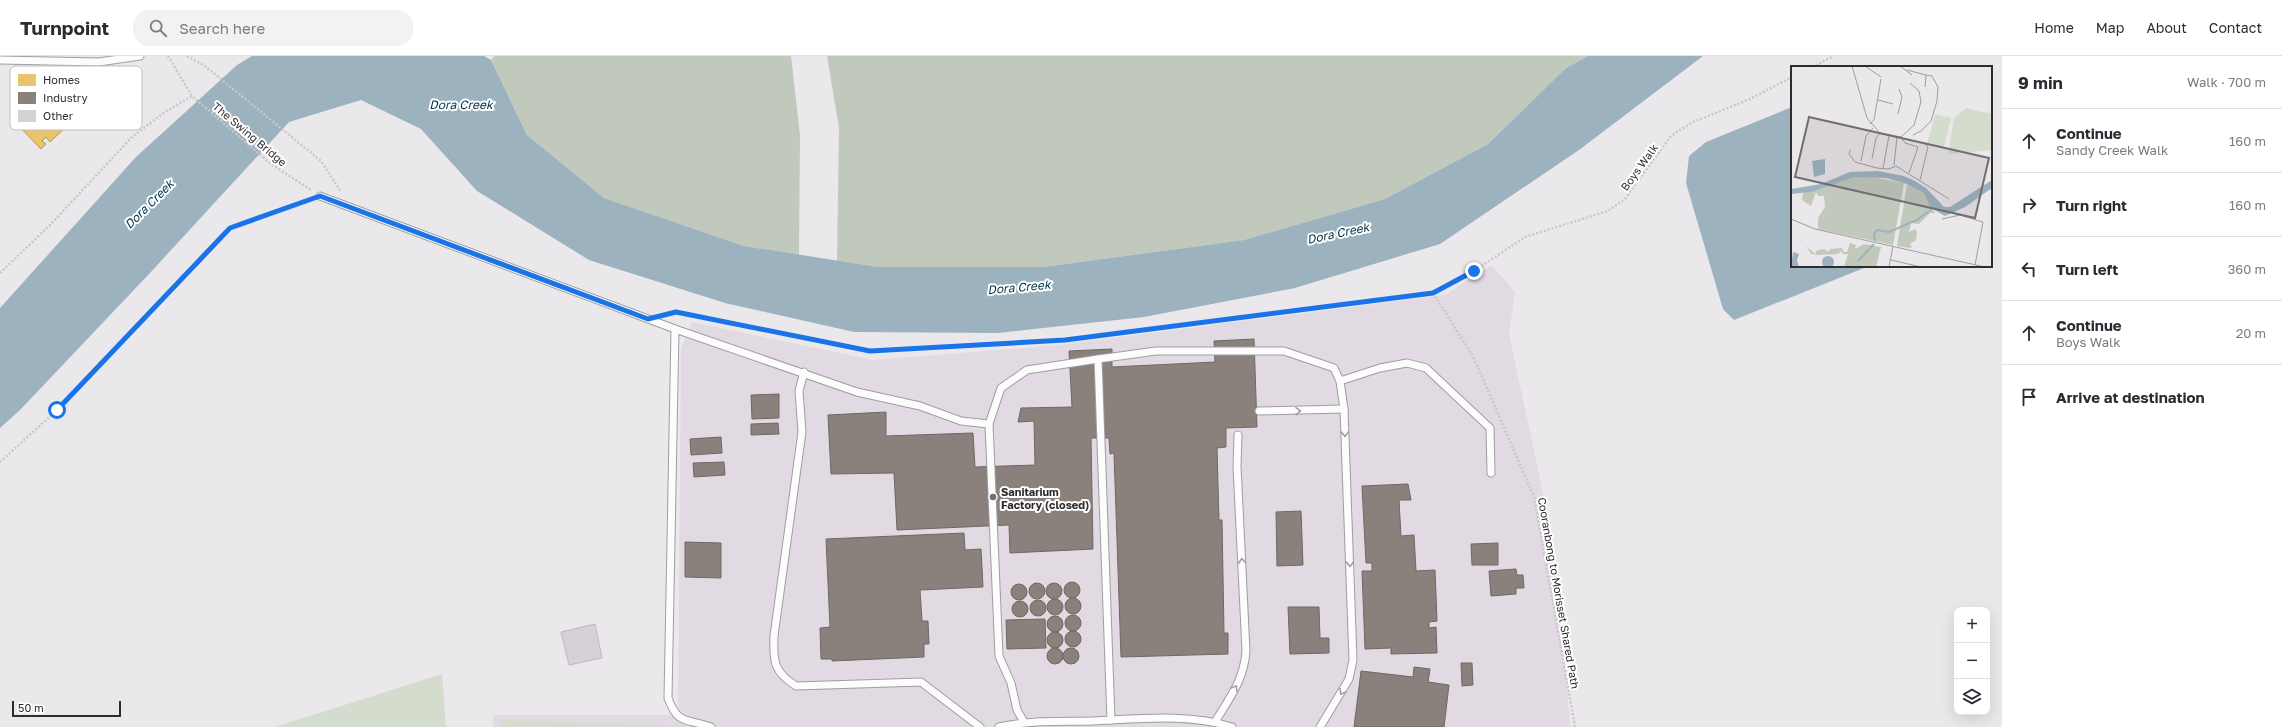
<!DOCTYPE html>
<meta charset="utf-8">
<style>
:root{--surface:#fff;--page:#f2f2f3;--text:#2b2b33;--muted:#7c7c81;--line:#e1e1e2}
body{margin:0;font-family:"Golos Text",sans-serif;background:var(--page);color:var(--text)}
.controls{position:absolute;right:12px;bottom:12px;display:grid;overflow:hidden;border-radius:8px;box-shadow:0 4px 16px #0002}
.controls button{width:36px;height:36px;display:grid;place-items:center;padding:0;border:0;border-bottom:1px solid var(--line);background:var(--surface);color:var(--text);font:20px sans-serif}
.scale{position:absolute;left:12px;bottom:10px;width:109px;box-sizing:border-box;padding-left:4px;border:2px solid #2e2c2f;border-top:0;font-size:11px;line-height:14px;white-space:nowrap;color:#2e2c2f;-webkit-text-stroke:3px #fff;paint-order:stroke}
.stop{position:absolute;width:12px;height:12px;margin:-9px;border:3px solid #1a73e8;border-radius:50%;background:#fff}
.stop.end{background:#1a73e8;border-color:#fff;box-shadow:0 1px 4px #0008}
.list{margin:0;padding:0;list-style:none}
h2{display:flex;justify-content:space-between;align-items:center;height:52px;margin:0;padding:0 16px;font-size:17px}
h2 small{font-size:13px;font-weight:400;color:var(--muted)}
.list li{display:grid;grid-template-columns:26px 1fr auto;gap:12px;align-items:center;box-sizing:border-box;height:64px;padding:0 16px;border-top:1px solid var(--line)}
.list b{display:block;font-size:15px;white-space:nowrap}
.list p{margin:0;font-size:13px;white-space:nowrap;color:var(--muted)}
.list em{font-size:13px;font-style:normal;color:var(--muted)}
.icon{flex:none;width:22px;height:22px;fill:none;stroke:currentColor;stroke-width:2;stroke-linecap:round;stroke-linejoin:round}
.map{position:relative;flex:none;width:2002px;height:671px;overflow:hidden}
header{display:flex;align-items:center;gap:24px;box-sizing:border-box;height:56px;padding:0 20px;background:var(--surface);border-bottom:1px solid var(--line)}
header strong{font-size:19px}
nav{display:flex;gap:22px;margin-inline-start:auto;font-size:14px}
.search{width:280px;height:36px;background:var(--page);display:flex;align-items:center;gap:10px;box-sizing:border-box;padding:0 14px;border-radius:16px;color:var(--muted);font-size:15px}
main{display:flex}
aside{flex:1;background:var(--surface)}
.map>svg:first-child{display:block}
.built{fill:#e1dae3}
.green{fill:#d4dcce}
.forest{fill:#c1c9bc}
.water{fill:#9cb2bf}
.homes{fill:#e9c46a;stroke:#b19658}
.industry{fill:#8a817c;stroke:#6e6865}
.building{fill:#d6d1d7;stroke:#bbb9bc}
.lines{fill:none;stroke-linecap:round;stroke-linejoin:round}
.service-casing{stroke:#9f9da0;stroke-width:9}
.path{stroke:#c9c7ca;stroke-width:2.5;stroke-dasharray:2 2;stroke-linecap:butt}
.service{stroke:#fcfcfc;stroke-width:7}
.oneway{stroke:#9f9ea0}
.route{stroke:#1a73e8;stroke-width:5}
.poi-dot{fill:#706e71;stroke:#fff;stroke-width:1.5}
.labels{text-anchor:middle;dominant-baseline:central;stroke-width:4;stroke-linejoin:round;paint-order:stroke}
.street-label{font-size:11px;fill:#2e2c2f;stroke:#fff}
.poi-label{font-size:11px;font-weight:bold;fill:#2e2c2f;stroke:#fff;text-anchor:start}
.water-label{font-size:12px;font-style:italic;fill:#003245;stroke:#fff}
.inset-river{fill:none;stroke:#9cb2bf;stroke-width:2}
.inset-road{fill:none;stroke:#9f9da0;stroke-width:1}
.view{fill:#706e71;fill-opacity:0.15;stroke:#706e71;stroke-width:2}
.inset-edge{fill:none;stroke:#2e2c2f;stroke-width:2}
.key{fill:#fff;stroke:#c0c0c1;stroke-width:1}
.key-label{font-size:11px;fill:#2e2c2f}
</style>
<header>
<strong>Turnpoint</strong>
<div class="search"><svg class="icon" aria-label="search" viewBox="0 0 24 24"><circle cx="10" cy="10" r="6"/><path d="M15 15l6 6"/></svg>Search here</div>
<nav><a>Home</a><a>Map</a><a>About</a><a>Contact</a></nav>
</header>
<main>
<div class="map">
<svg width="2002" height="671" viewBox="0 0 2002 671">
<rect width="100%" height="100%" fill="#ebe8ec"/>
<!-- built -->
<polygon class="built" points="1492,209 1515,236 1509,278 1550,469 1562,568 1570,671 493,671 494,659 678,659 681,292 692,266 873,304 1058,289 1445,239"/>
<!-- green -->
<g class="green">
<polygon points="442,618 446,671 275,671"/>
<polygon points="501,664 690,670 500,671"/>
</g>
<!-- forest -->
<g class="forest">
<polygon points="494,0 791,0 800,79 799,199 744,190 604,142 527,79 491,4"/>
<polygon points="827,0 1588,0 1566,12 1488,88 1385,143 1244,184 1043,211 878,211 837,205 839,72"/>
</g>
<!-- water -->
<g class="water">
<polygon points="252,0 484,0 491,4 527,79 604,142 744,190 878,211 1043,211 1244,184 1385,143 1488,88 1566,12 1588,0 1703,0 1579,94 1440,188 1295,232 1144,261 998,277 854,276 725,247 589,204 477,135 421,73 361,44 289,66 149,218 20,354 0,372 0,252 136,101 237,9"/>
<polygon points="1792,51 1792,210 1864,210 1864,212 1734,264 1723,253 1686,127 1689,100 1706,86"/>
</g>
<!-- homes -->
<polygon class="homes" points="28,43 46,62 53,55 67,70 50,86 46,81 42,85 46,88 41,93 17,68 24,62 16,54"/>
<!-- industry -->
<g class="industry">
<polygon points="1254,283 1257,371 1226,372 1226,391 1217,392 1219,464 1222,464 1224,577 1228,577 1228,598 1121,601 1114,397 1110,398 1109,382 1091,382 1093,493 1010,497 1009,469 897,474 894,417 831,418 828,359 886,356 886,380 973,377 975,411 1035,409 1034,365 1018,366 1021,352 1072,351 1069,295 1112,293 1112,311 1215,306 1214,285"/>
<polygon points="779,338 779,362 752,363 751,339"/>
<polygon points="778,367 779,378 751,379 751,368"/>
<polygon points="721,381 722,397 691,399 690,383"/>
<polygon points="724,406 725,419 694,421 693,407"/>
<polygon points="1408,428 1411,444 1399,444 1401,480 1414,479 1416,515 1435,514 1437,565 1429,566 1429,572 1436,571 1437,597 1391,598 1391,592 1365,593 1362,515 1372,515 1372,507 1366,507 1362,430"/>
<polygon points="1301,455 1303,509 1277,510 1276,456"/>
<polygon points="964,477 965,494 981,493 983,531 920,534 922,565 928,565 929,588 924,588 924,601 832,605 832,603 821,603 820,572 830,571 826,483"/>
<polygon points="685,486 721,487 721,522 685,521"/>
<polygon points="1498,487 1498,509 1472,509 1471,488"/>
<polygon points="1516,513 1517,519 1523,519 1524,532 1516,532 1516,538 1491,540 1489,515"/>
<circle cx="1072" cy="534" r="8"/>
<circle cx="1037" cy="535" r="8"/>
<circle cx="1054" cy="535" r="8"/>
<circle cx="1019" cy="536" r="8"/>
<circle cx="1073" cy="550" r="8"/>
<circle cx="1055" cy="551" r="8"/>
<circle cx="1038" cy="552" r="8"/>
<circle cx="1020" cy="553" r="8"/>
<polygon points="1288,551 1319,551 1320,582 1329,582 1329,597 1290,598"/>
<circle cx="1073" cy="567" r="8"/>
<circle cx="1055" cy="568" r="8"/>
<polygon points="1045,563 1046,592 1007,593 1006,564"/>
<circle cx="1073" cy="583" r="8"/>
<circle cx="1055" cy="584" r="8"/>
<circle cx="1055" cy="600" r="8"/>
<circle cx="1071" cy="600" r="8"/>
<polygon points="1461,607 1472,607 1473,629 1462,630"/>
<polygon points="1414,611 1430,613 1428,626 1449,629 1444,671 1354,671 1361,615 1413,621"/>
</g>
<!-- building -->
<polygon class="building" points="595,568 602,602 569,609 561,576"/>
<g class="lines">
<!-- service casing -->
<g class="service-casing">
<g id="service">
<polyline points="0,4 99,6 140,0"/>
<polyline points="320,140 675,273 857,336 920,350 961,365 989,368 1001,332 1027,314 1098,303 1156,295 1284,295 1334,312 1340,325 1380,312 1407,307 1426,312 1490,372 1491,417"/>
<path d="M675,273l-7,369c10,28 19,20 43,29"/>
<polyline points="1098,303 1111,664"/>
<path d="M804,316l-5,19 3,41 -28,204c-1,26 0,36 22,50l125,-4 59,45"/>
<polyline points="1259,355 1344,353"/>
<polyline points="989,368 999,600 1011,627 1017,654 1024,666"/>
<path d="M1215,666c15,-25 29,-42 31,-71l-9,-185 1,-31"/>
<path d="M999,671c31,-7 62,-5 94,-6 45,-2 96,-8 139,6"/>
<polyline points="1320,671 1349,623 1353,604 1344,353 1340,325"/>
</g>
</g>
<!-- path -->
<g class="path">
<polyline points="168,0 192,40 271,108 311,134"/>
<polyline points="187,0 205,10 321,105 341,136"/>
<polyline points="1812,11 1834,0"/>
<polyline points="0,217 50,169 133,80 165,56 192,40"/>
<polyline points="1433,237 1474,302 1534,441 1575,671"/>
<polyline points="668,258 676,256 870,295 1065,284 1433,237 1474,215 1525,181 1608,155 1625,143 1671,80 1691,67 1750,43 1792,21"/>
<polyline points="0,406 57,354 230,172 312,143"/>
</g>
<!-- service -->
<use href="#service" class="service"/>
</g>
<!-- one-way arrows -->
<defs><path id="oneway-chevron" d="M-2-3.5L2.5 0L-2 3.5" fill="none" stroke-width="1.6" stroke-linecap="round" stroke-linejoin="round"/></defs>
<g class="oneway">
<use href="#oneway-chevron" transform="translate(1298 355) rotate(-1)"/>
<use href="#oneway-chevron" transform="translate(1345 378) rotate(88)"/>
<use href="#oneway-chevron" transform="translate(1242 505) rotate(-93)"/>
<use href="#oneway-chevron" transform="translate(1350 508) rotate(88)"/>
<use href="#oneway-chevron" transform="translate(1235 632) rotate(-59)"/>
<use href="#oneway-chevron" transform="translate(1342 636) rotate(121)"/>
</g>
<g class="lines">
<!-- route -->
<polyline class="route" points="57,354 230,172 320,140 648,263 676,256 870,295 1065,284 1433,237 1474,215"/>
</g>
<!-- markers -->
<circle class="poi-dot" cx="993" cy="441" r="4"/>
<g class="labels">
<!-- street labels -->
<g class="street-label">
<text transform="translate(250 78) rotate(40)">The Swing Bridge</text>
<text transform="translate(1639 111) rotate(-54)">Boys Walk</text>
<text transform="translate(1559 537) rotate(80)">Cooranbong to Morisset Shared Path</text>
</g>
<!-- poi labels -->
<g class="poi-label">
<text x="1001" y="435">Sanitarium<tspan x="1001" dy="13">Factory (closed)</tspan></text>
</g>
<!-- water labels -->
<g class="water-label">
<text x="461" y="48">Dora Creek</text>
<text transform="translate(149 148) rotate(-45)">Dora Creek</text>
<text transform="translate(1338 177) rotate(-12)">Dora Creek</text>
<text transform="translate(1019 231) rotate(-5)">Dora Creek</text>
</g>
</g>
<!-- overview -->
<g transform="translate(1791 10)">
<rect width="201" height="201" fill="#ebe8ec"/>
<path d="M175,42l26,6v36l-44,4 6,-36zM144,48l16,4 -7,30 -17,-4z" fill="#d4dcce"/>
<path d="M76,110l37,7 -11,62 -75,-16v-11l7,-11 -1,-11h-6l-2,-4 -5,14 -9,-6 1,-7 51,-16zM116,118l17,9 5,7 2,8 -13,12 14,-10 4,3h-6l-11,11 -8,-1 -2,9 6,-3 2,3 -1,8 -6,4 2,3 -3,1 -12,-2zM59,177l6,2 -1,4 9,-5 17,3 -5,20h-32l4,-13h-5l-2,-3 -3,3 -20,1 -7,-1 -5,-8 9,8 2,-4 7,-1 4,3 2,-3 12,-1 2,4h3z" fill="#c1c9bc"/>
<path d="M34,93v15l-11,3 -2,-16zM87,105l26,5 11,5 11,7 18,19h6l42,-27v8l-27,19 -20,9 -14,-8 -7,-15 -17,-9 -21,-6 -32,-1 -43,15 -20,2v-5l30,-5 29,-12zM2,186l6,2 -2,6 2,7h-8zM31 196a6 6 0 1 1 12 0a6 6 0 1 1-12 0Z" fill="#9cb2bf"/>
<path class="inset-river" d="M84,175l-1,-7 3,-4 12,2 28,-12 15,-11M67,195l16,-17"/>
<path class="inset-road" d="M61,0l15,52 13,15 21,4 13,-12 7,-23 -2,-11 -9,-8M74,0l16,11M109,0l12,9M116,4l19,5 -1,12M87,34l15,4M107,48l4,-17 -3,-8M79,58l4,-4 7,-41M122,69l8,-4 10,-10 6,-20 1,-14 -6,-11 -6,-1M110,71l4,6 13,4 -9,26M59,84l-1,4 6,8 22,6 12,1 7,-3 53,33M81,93l4,-21 4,-5M70,95l5,-25 7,-8M103,99l3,-28M92,102l6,-32M129,114l8,-33 -5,-5M0,153l24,10 170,38M151,153l18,-4 23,7 -8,43M100,194l30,7M98,201l4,-21"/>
<path class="view" d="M18,51l180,41 -14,60 -180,-41z"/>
<rect width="201" height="201" class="inset-edge"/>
</g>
<!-- legend -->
<rect x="10" y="10" width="132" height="64" rx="6" class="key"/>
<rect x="18" y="18" width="18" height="12" fill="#e9c46a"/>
<rect x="18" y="36" width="18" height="12" fill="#8a817c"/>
<rect x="18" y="54" width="18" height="12" fill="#d6d1d7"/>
<g class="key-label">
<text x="43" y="28">Homes</text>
<text x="43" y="46">Industry</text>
<text x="43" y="64">Other</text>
</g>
</svg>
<div class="controls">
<button>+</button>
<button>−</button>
<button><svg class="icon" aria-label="layers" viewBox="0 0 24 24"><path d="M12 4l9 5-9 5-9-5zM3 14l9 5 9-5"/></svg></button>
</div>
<div class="scale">50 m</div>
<div class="stop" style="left:57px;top:354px"></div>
<div class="stop end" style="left:1474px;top:215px"></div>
</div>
<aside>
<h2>9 min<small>Walk · 700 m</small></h2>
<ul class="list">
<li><svg class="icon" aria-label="ahead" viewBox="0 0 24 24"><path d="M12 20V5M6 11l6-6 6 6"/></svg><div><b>Continue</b><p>Sandy Creek Walk</p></div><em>160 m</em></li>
<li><svg class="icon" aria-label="right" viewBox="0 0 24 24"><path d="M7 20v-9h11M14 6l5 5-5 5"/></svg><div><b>Turn right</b></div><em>160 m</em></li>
<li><svg class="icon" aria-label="left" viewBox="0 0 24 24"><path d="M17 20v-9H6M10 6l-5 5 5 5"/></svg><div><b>Turn left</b></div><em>360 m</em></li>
<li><svg class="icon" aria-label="ahead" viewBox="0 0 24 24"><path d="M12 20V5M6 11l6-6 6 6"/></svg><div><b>Continue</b><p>Boys Walk</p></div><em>20 m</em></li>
<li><svg class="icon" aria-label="arrive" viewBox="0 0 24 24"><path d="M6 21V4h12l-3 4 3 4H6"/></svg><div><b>Arrive at destination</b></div></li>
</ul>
</aside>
</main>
